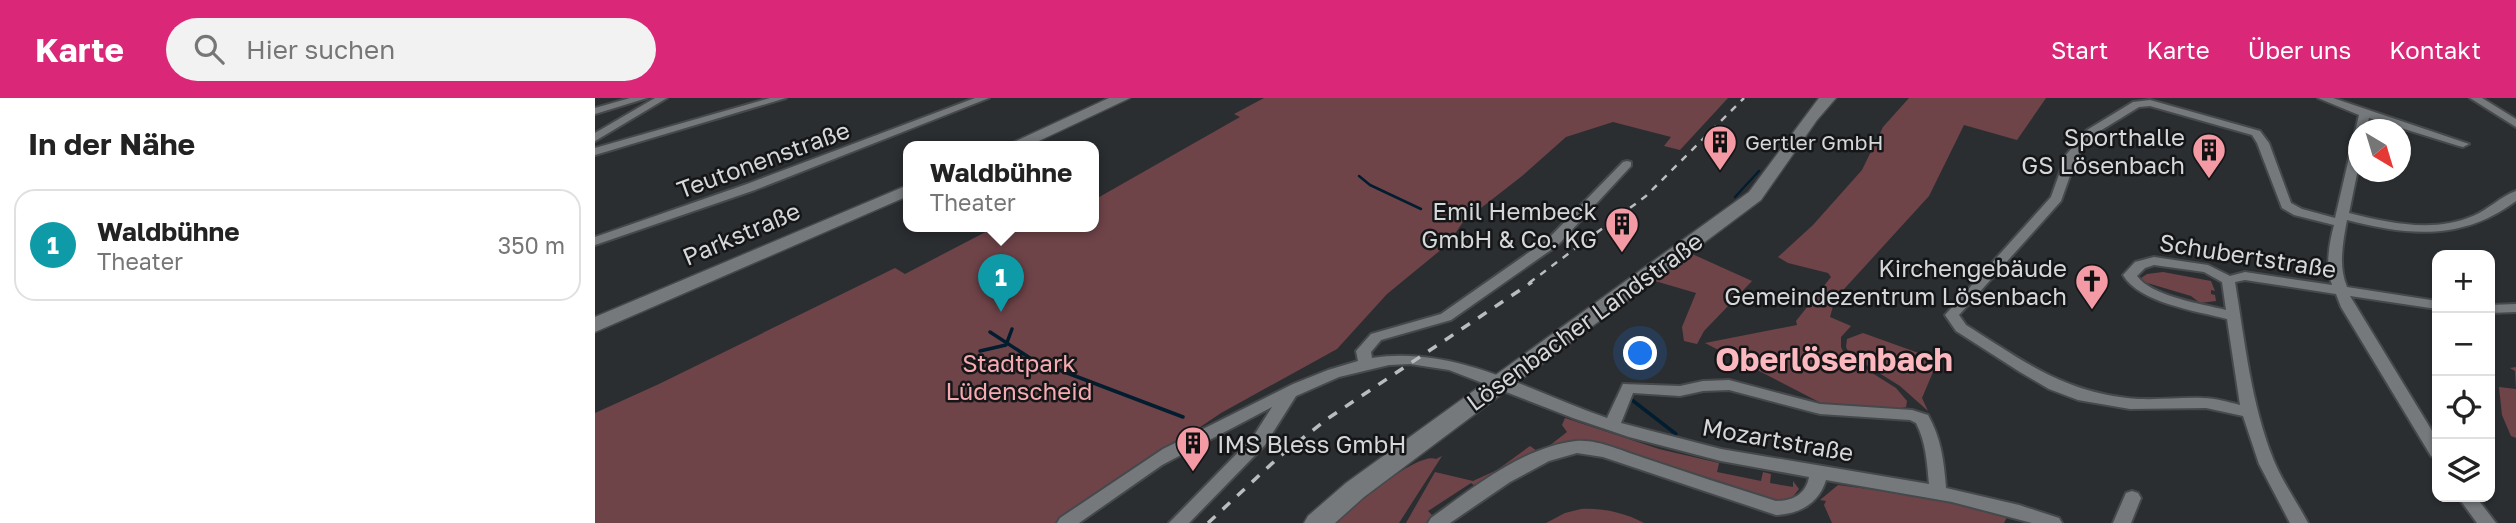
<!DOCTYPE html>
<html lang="de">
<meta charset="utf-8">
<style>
:root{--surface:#fff;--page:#f2f2f2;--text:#222;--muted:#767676;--line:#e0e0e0;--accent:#db2777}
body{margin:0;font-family:"Golos Text",sans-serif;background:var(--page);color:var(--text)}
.controls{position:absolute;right:21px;bottom:21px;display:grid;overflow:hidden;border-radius:14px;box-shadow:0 2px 5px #0004}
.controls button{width:63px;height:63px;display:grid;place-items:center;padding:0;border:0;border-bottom:2px solid var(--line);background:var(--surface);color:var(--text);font:35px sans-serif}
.compass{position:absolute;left:1753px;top:21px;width:63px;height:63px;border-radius:50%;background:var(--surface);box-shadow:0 2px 5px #0004;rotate:142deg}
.you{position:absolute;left:1046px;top:256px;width:24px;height:24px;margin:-18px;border:5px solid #fff;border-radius:50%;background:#1a73e8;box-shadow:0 0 0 10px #1a73e833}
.badge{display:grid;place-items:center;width:46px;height:46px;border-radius:50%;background:var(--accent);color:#fff;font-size:23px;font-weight:700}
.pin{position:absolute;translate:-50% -58px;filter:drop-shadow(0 2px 4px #0008)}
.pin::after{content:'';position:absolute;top:37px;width:24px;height:21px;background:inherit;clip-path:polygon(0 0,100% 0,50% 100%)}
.popup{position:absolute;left:308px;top:43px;width:196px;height:91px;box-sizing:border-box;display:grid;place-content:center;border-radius:14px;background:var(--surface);filter:drop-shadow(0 2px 5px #0005);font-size:23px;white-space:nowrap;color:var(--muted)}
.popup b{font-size:26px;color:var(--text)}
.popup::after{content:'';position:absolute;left:50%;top:100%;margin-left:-14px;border:14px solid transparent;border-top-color:var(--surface)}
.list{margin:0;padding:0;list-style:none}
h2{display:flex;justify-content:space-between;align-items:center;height:91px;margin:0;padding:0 28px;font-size:30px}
h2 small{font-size:23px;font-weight:400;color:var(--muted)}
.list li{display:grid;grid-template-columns:46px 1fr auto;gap:21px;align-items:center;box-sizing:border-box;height:112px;margin:0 14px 14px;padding:0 14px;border:2px solid var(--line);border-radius:21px}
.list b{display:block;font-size:26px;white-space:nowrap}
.list p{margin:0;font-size:23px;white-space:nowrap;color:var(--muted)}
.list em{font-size:23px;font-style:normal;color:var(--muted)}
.icon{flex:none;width:38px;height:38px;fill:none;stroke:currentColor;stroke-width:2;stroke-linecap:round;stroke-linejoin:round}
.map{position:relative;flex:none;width:1921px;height:425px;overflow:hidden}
header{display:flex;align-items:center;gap:42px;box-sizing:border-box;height:98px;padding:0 35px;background:var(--accent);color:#fff}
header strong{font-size:33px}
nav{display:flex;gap:38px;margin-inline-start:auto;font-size:24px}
.search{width:490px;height:63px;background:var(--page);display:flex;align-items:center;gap:18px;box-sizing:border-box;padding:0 24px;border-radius:38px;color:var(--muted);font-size:26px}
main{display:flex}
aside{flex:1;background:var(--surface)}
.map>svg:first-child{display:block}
.green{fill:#6f4449}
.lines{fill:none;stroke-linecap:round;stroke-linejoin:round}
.stream-far1{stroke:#021d2f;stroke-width:2.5}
.stream{stroke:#021d2f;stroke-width:3.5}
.street-casing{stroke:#45494b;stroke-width:4}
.secondary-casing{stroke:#45494b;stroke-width:3}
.street{fill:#75797c;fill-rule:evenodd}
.secondary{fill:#75797c;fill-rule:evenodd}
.rail-far1{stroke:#babcbe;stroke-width:2.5;stroke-dasharray:7 7;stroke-linecap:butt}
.rail{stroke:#babcbe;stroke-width:3.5;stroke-dasharray:10 10;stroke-linecap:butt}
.labels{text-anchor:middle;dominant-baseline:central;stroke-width:5;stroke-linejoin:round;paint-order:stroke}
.far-poi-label{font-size:21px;fill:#d5d7d9;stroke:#151618;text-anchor:start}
.poi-label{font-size:24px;fill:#d5d7d9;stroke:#151618;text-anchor:end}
.street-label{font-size:24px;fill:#d5d7d9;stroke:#151618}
.park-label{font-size:24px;fill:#f6aab1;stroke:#151618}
.district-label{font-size:32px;font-weight:bold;fill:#fcb8bf;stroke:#151618}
</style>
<header>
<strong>Karte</strong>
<div class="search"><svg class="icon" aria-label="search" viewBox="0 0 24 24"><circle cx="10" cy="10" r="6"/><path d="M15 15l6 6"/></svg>Hier suchen</div>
<nav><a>Start</a><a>Karte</a><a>Über uns</a><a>Kontakt</a></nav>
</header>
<main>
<aside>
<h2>In der Nähe<small></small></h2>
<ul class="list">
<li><span class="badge" style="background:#0f9aa8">1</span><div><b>Waldbühne</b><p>Theater</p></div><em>350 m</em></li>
</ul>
</aside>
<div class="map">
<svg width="1921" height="425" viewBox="0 0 1921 425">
<rect width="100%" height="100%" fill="#2b2e31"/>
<!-- green -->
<g class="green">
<polygon points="669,0 1133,0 1085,52 1069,48 1076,39 1018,24 971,39 927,78 868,124 853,146 792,196 742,251 626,315 463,425 0,425 0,315 64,286 300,170 310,176 402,128 499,128 499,102 645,19 639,16"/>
<polygon points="1314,0 1451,0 1422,42 1369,27 1334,98 1240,201 1235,219 1256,228 1246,239 1246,249 1250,258 1301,290 1312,303 1311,309 1302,311 1226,305 1110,245 1202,227 1201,223 1236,179 1233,175 1193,165 1183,159 1218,127 1267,72 1288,29"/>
<polygon points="1095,155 1157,183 1109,233 1102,246 1089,243 1087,229 1101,195 1060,183"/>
<polygon points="1568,174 1616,183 1620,193 1616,192 1616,196 1620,197 1621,203 1605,205 1596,198 1549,184 1546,180 1552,176"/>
<polygon points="1268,235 1343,262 1327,300 1333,313 1305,288 1255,257 1251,249 1252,241"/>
<polygon points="1921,269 1921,340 1916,338 1907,317 1904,289 1921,291 1920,273 1915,270"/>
<polygon points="970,320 1064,351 1124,365 1122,374 1166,383 1168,374 1176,376 1175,385 1198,389 1198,383 1204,391 1196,401 1186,403 1000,345 970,343 883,390 876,385 833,413 840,420 834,425 811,425 840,374 878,383 902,372 935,348 945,355 972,334 967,327"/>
<path d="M847,358l-43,67h-65c17,-14 83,-72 102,-64z"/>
<polygon points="1243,387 1332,399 1412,419 1409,425 1237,425 1229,407 1231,403 1225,402"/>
<path d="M986,411c23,-1 44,4 63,14h-98l19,-10z"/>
</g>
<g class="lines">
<!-- stream-far1 -->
<g class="stream-far1">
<polyline points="764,78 775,87 826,111"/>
<polyline points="1140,99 1164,73"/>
</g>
<!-- stream -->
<g class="stream">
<polyline points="395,234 438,262 588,319"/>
<polyline points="385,253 411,247 417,231"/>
<polyline points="1037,302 1081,336"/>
</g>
<!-- street casing -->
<g class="street-casing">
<g id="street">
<polygon points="35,0 52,0 0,16 0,10"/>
<polygon points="60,0 72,0 0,43 0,35"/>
<polygon points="175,0 191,0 0,57 0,50"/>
<polygon points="380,0 394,0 160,92 0,147 0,139 152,86"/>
<path d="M1723,0h15l136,46 -6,3 -4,-1 -90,-28 -3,12h-7v34l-10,49c39,10 85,20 124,3 15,-6 28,-20 43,-25v10c-54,40 -107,35 -169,19 -4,22 -9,46 0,67l90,14v8l-87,-13 87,143v19l-6,-2 -90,-149 -5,-13 -91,-14 -10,2c10,61 16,122 39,179 9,22 23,41 34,62h-18l-31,-59 -16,-48 -37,-8 -76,1 -52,-9 -29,-11 -29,-17 -64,-41 -11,-16 106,-118 15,-42 21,-25 46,-28 17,-2 110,31 9,12 22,60 11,6 33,9 24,-103zM1555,8l102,29 5,8 25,65 12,7 40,10c-5,19 -9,41 -2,60l-87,-13 -15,4 -22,-11 -54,-8 -19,5 -12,13c16,28 74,36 104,44l13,86c-12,-3 -24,-7 -37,-7 -25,-1 -51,3 -76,0 -67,-8 -105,-38 -161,-73l-7,-10 102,-114 16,-45 18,-22 44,-27zM1559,167l50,7 18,10 4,28c-24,-6 -75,-14 -89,-34l8,-8z"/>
<polygon points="1875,0 1887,0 1921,21 1921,29"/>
<path d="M1032,63l4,1v4l-73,79 -107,75 -70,20 -10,12 1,6c83,-13 159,34 235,60l16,-34 57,2 23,-5 26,-1 91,24 92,6 16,5c13,23 16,46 18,73l73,17 40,13 3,5h-30l-80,-21 -126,-22c-7,23 -26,34 -50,35l-173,-58 -26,-4 -28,8 -39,21 -60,41h-22l3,-5c42,-30 92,-71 145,-77 22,-2 48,11 68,17 44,15 88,29 132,43 17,0 30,-7 33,-24l-88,-16 -92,-24 -56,-19 -124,-48 -39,-6 -21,1 -50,12 -43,19 -31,49 -76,78h-20l84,-86 19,-30 -110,58 -83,58h-22l3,-5 103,-69 130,-65 35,-14 30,-9 -2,-10 15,-17 70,-20 107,-75 75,-77zM1134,292l91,24 90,6 6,3c10,19 11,40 13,61l-208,-35 -100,-26 12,-30 47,3 23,-5z"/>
<polygon points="1921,206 1921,214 1895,215 1895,207"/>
<polygon points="1537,393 1543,395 1546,400 1536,425 1518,425 1531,395"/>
<polygon points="1863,399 1881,399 1901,425 1882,425"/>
</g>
</g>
<!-- secondary casing -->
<g class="secondary-casing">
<g id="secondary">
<polygon points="514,0 535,0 433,48 410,48"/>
<polygon points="1224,0 1241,0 1222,22 1166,102 769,399 740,425 709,425 713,418 751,385 1154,94"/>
<polygon points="313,87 313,98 0,234 0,219"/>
</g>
</g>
<!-- street -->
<use href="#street" class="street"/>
<!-- secondary -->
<use href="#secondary" class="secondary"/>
<!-- rail-far1 -->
<polyline class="rail-far1" points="934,185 1051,98 1149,0"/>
<!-- rail -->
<polyline class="rail" points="613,425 684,359 732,321 937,184"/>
</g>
<!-- icons -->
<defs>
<g id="building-pin" transform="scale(1.75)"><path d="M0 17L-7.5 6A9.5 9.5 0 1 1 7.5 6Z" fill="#f49aa4" stroke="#151618"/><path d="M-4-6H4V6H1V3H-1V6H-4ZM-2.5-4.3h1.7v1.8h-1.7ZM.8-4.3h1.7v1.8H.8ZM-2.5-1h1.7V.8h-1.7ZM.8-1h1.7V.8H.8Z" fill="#111"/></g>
<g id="church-pin" transform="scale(1.75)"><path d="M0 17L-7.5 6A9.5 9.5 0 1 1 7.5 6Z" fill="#f49aa4" stroke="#151618"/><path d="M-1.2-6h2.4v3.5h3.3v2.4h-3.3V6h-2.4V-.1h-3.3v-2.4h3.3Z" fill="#111"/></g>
</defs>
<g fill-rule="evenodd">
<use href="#building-pin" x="1125" y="44"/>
<use href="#building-pin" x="1614" y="52"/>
<use href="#building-pin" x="1027" y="126"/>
<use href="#church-pin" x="1497" y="183"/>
<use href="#building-pin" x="598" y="345"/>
</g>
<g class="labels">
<!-- far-poi labels -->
<g class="far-poi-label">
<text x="1150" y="44">Gertler GmbH</text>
</g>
<!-- poi labels -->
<g class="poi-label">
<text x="1590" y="38">Sporthalle<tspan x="1590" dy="28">GS Lösenbach</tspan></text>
<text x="1002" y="112">Emil Hembeck<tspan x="1002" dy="28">GmbH &amp; Co. KG</tspan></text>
<text x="1472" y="169">Kirchengebäude<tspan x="1472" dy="28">Gemeindezentrum Lösenbach</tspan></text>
<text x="622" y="345" text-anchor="start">IMS Bless GmbH</text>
</g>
<!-- street labels -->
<g class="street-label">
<text transform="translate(168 61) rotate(-20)">Teutonenstraße</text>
<text transform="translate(146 135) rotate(-23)">Parkstraße</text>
<text transform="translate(1653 157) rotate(9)">Schubertstraße</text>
<text transform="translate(989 223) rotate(-36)">Lösenbacher Landstraße</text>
<text transform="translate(1183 341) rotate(10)">Mozartstraße</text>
</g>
<!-- park labels -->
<g class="park-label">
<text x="424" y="264">Stadtpark<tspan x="424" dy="28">Lüdenscheid</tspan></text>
</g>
<!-- district labels -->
<g class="district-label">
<text x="1239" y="261">Oberlösenbach</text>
</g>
</g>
</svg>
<div class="controls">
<button>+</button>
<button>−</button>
<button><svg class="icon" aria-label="locate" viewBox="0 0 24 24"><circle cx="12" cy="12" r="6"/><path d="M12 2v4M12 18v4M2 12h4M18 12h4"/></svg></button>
<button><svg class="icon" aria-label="layers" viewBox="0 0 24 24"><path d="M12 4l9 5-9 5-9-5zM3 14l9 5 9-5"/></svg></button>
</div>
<svg class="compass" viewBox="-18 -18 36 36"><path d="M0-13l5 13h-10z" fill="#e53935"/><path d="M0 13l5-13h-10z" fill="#767676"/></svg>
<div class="you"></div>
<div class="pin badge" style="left:406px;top:214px;background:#0f9aa8">1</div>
<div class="popup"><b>Waldbühne</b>Theater</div>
</div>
</main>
